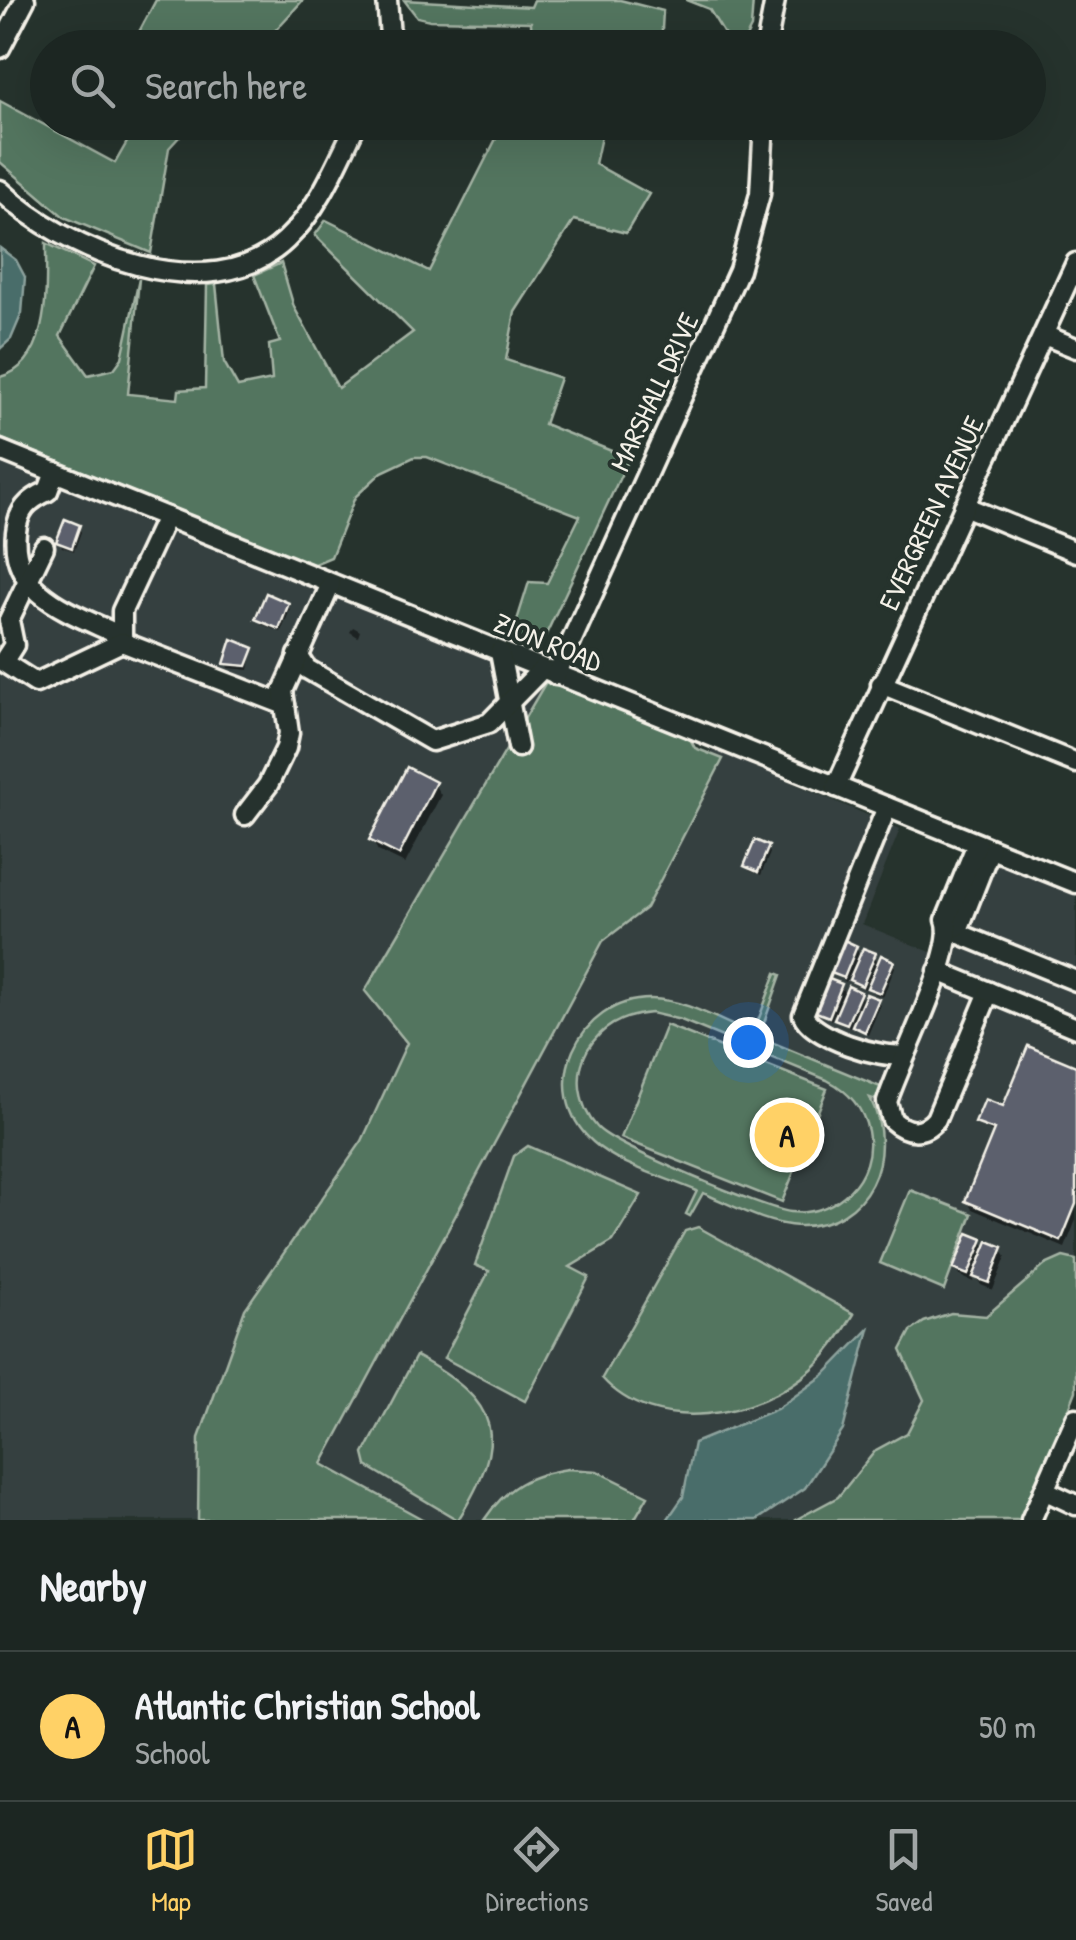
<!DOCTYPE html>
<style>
:root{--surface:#1c2622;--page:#252e2a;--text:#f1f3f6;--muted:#a0a5a5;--line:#3a4340;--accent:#ffd166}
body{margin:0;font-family:"Patrick Hand",sans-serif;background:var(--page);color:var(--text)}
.you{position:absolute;left:748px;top:1042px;width:35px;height:35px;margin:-25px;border:8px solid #fff;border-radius:50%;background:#1a73e8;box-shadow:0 0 0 15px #1a73e833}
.badge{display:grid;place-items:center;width:65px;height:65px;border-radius:50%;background:var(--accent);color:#111;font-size:32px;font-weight:700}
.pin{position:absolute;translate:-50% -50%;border:5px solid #fff;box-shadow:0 2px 10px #0006}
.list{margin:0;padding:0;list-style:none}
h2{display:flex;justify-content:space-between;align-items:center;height:130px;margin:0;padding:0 40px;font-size:42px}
h2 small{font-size:32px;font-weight:400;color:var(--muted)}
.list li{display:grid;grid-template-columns:65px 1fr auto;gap:30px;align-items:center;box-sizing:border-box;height:150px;padding:0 40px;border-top:2px solid var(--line)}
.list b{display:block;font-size:38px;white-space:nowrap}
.list p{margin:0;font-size:32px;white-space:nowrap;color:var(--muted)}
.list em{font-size:32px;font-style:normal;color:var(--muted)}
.icon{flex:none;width:55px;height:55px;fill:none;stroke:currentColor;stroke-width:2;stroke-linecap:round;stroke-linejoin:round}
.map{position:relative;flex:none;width:1076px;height:1520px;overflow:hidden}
.search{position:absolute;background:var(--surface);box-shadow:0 10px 40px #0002;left:30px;right:30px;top:30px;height:110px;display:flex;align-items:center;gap:25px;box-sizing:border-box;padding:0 35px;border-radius:55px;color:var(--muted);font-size:38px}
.sheet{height:280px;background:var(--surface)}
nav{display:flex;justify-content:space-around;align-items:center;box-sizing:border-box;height:140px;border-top:2px solid var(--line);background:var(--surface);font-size:28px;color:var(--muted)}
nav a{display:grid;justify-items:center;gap:5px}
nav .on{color:var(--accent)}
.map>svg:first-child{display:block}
.built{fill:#364040}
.green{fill:#53755f;stroke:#a4b3a4;stroke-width:2.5;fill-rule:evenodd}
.water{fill:#496d6b;stroke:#8da29d;stroke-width:2.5}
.shadow{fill:#0007}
.building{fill:#5b606d;stroke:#f4f1e8;stroke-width:2.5}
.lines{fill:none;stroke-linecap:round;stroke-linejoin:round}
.minor-casing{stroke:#f4f1e8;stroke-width:25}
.minor{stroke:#26332d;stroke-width:18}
.labels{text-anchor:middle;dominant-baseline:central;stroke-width:8;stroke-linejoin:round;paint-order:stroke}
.street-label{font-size:28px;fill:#f4f1e8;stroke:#26332d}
</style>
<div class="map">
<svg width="1076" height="1520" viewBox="0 0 1076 1520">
<rect width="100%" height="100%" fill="#26332d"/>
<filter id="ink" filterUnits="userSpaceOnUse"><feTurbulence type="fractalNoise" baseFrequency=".01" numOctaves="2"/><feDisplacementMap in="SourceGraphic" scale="20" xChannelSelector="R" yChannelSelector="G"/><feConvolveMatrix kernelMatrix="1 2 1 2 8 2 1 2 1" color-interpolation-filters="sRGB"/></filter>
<g filter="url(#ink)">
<!-- built -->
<g class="built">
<polygon points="0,452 593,699 228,1520 0,1520"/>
<polygon points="713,749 900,829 862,924 933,953 942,916 968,852 1076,896 1076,1385 901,1350 924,1400 907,1433 876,1450 838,1497 795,1520 424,1520 321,1465 603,941 646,908"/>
</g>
<!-- green -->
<g class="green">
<polygon points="156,0 303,0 260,47 131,47"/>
<polygon points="404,0 531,7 534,0 620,0 663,11 661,47 532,47 531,22 430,20 417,17"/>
<polygon points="686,0 753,0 751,28 741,47 732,47 709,9"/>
<polygon points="0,101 115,163 138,123 192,123 169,148 151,253 64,217 0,162"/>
<path d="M504,123h100l-9,41 54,30 -23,39 -52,-13 -59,92 -9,48 54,18 -16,46 85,34 -88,187 -13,-6 -4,9 -14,-5 19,-61 18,1 33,-67 -153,-59h-13l-32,15 -27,25 -24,60 -19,8 -312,-127v-61c52,-13 46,-93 46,-134l48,23 -34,70 28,39 26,-6 8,-11 17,-79 -11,115 50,5 1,-9 26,-2 2,-103 9,-1 8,78 14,25 34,-7 -3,-35 11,-3 -26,-67 27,-12 13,44 44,81 75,-56 -98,-97 11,-15 103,51z"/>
<polygon points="547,680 690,739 695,748 723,759 646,908 603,941 322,1464 424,1520 198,1520 199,1438 245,1309 362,1141 407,1043 365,991"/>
<path d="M776,973l5,2 -22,62 124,51 -4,13 -9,-3c29,57 -1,129 -71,128 -32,-1 -67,-21 -96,-33l-13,23 -4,-2 11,-23c-32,-14 -78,-25 -104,-49 -58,-51 -15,-144 58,-143 34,0 71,23 102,35zM651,1013l30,7 146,60c21,11 36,27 41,51 9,46 -32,86 -77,81 -26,-3 -178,-66 -194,-85 -19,-21 -23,-53 -9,-78 14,-23 36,-34 63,-36z"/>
<polygon points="666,1025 827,1089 782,1202 621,1138"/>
<polygon points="528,1146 641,1195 613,1241 570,1267 589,1277 525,1401 444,1358 489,1271 475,1265 514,1156"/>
<polygon points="910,1190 972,1214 944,1290 880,1263"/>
<path d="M698,1227l156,87c-12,20 -25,39 -42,55 -53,49 -158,68 -210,9l83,-147z"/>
<polygon points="1063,1257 1076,1260 1076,1391 1025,1520 795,1520 838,1497 876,1450 907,1433 924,1400 901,1350 911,1331 924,1322 951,1313 986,1316 1045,1265"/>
<path d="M416,1356c86,47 93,82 42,164l-91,-54 -3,-12z"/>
<path d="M568,1469l29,2 51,25 -14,24h-150c23,-34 44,-45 84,-51z"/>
</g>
<!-- water -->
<g class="water">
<polygon points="0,248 16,260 25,277 22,313 11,339 0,349"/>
<polygon points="869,1329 843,1430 805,1488 757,1520 667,1520 683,1497 694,1443 777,1409 824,1375"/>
</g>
<!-- shadow -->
<g class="shadow">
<polygon points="79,527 81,532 74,551 62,547 59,542"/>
<polygon points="288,605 290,610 281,632 261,624 258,619"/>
<polygon points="353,627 360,631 358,637 350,632"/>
<polygon points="253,650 249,670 229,668 227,663"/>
<polygon points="434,784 441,795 405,864 378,851 372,840"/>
<polygon points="767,848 770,853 761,875 750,871 747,866"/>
<polygon points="856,948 861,958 874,955 880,965 892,963 895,967 883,997 873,993 867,983 865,989 855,985 849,975 846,982 833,973"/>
<polygon points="841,986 846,996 859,994 865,1004 877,1001 880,1006 868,1035 852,1021 850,1027 840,1023 834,1014 831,1020 819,1011"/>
<polygon points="1076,1069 1076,1220 1065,1248 972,1209 967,1201 995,1135 978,1122"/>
<polygon points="982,1241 987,1250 1001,1249 1006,1257 993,1290 981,1285 975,1275 973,1282 960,1276 956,1268"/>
</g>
<!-- building -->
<g class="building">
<polygon points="65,519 80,525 72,548 56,542"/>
<polygon points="266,593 289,603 279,629 255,619"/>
<polygon points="232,639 254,648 247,666 224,664"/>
<polygon points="407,767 436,782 399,855 369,840"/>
<polygon points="755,840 769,846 758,872 744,866"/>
<polygon points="844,940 857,946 844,978 831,973"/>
<polygon points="863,948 876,953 862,986 849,980"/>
<polygon points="881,955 894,961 880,993 867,988"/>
<polygon points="829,979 842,984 829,1017 816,1012"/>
<polygon points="848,986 861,992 847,1024 834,1019"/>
<polygon points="866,994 879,999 865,1032 852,1026"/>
<polygon points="1028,1046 1076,1066 1076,1204 1061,1241 965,1201 994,1130 975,1123 985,1099 1003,1106"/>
<polygon points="968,1233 983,1239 968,1275 953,1269"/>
<polygon points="988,1241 1003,1247 989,1283 973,1277"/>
</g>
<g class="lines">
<!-- minor casing -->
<g class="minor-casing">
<g id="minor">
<polyline points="387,0 391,48"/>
<polyline points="0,48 25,0"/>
<polyline points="766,48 775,0"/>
<path d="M0,190c63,61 210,123 286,50 33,-31 51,-77 71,-118"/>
<polyline points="1044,335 1076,348"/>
<polyline points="0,450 1076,883"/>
<path d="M55,472l-7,19c-20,9 -30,19 -32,41 -7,63 57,81 103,103"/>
<polyline points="964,506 1076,552"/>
<polyline points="166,517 122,611 122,642 285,705"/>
<polyline points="44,547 9,620 14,645 3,662 36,683 122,642"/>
<polyline points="500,652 518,747"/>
<polyline points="298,655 307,669 432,741 489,723 542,669"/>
<polyline points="556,675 739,270 760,194 764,122"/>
<polyline points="881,684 1076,763"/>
<polyline points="836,787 1076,263"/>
<path d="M887,807l-84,208c10,23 78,44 101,40"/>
<polyline points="245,815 268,785 286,748 289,733 283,691 331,584"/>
<polyline points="950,930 1076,981"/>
<polyline points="950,930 960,925 990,849"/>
<path d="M938,971l51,21 -53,127c-13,16 -30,14 -44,1l-5,-18c11,-37 71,-152 59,-182l31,-76"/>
<polyline points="989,992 1076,1028"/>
<polyline points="1044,1490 1076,1505"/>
<polyline points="1031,1520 1076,1418"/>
</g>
</g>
<!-- minor -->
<use href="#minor" class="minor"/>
</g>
</g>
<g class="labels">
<!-- street labels -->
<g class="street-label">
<text transform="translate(654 392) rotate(-65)">MARSHALL DRIVE</text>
<text transform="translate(931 513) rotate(-65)">EVERGREEN AVENUE</text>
<text transform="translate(548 642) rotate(22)">ZION ROAD</text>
</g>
</g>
</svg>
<div class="you"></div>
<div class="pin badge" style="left:787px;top:1135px">A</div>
<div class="search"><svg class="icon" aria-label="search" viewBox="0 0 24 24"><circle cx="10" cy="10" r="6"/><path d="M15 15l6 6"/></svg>Search here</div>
</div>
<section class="sheet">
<h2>Nearby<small></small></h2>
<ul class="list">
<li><span class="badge">A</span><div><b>Atlantic Christian School</b><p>School</p></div><em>50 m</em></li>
</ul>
</section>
<nav>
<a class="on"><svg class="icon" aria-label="map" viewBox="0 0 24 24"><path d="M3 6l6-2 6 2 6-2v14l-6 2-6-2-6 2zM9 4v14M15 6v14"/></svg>Map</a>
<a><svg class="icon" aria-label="directions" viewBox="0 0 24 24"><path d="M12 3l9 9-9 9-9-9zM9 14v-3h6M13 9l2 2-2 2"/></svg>Directions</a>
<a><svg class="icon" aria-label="saved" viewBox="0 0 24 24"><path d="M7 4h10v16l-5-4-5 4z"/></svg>Saved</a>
</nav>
